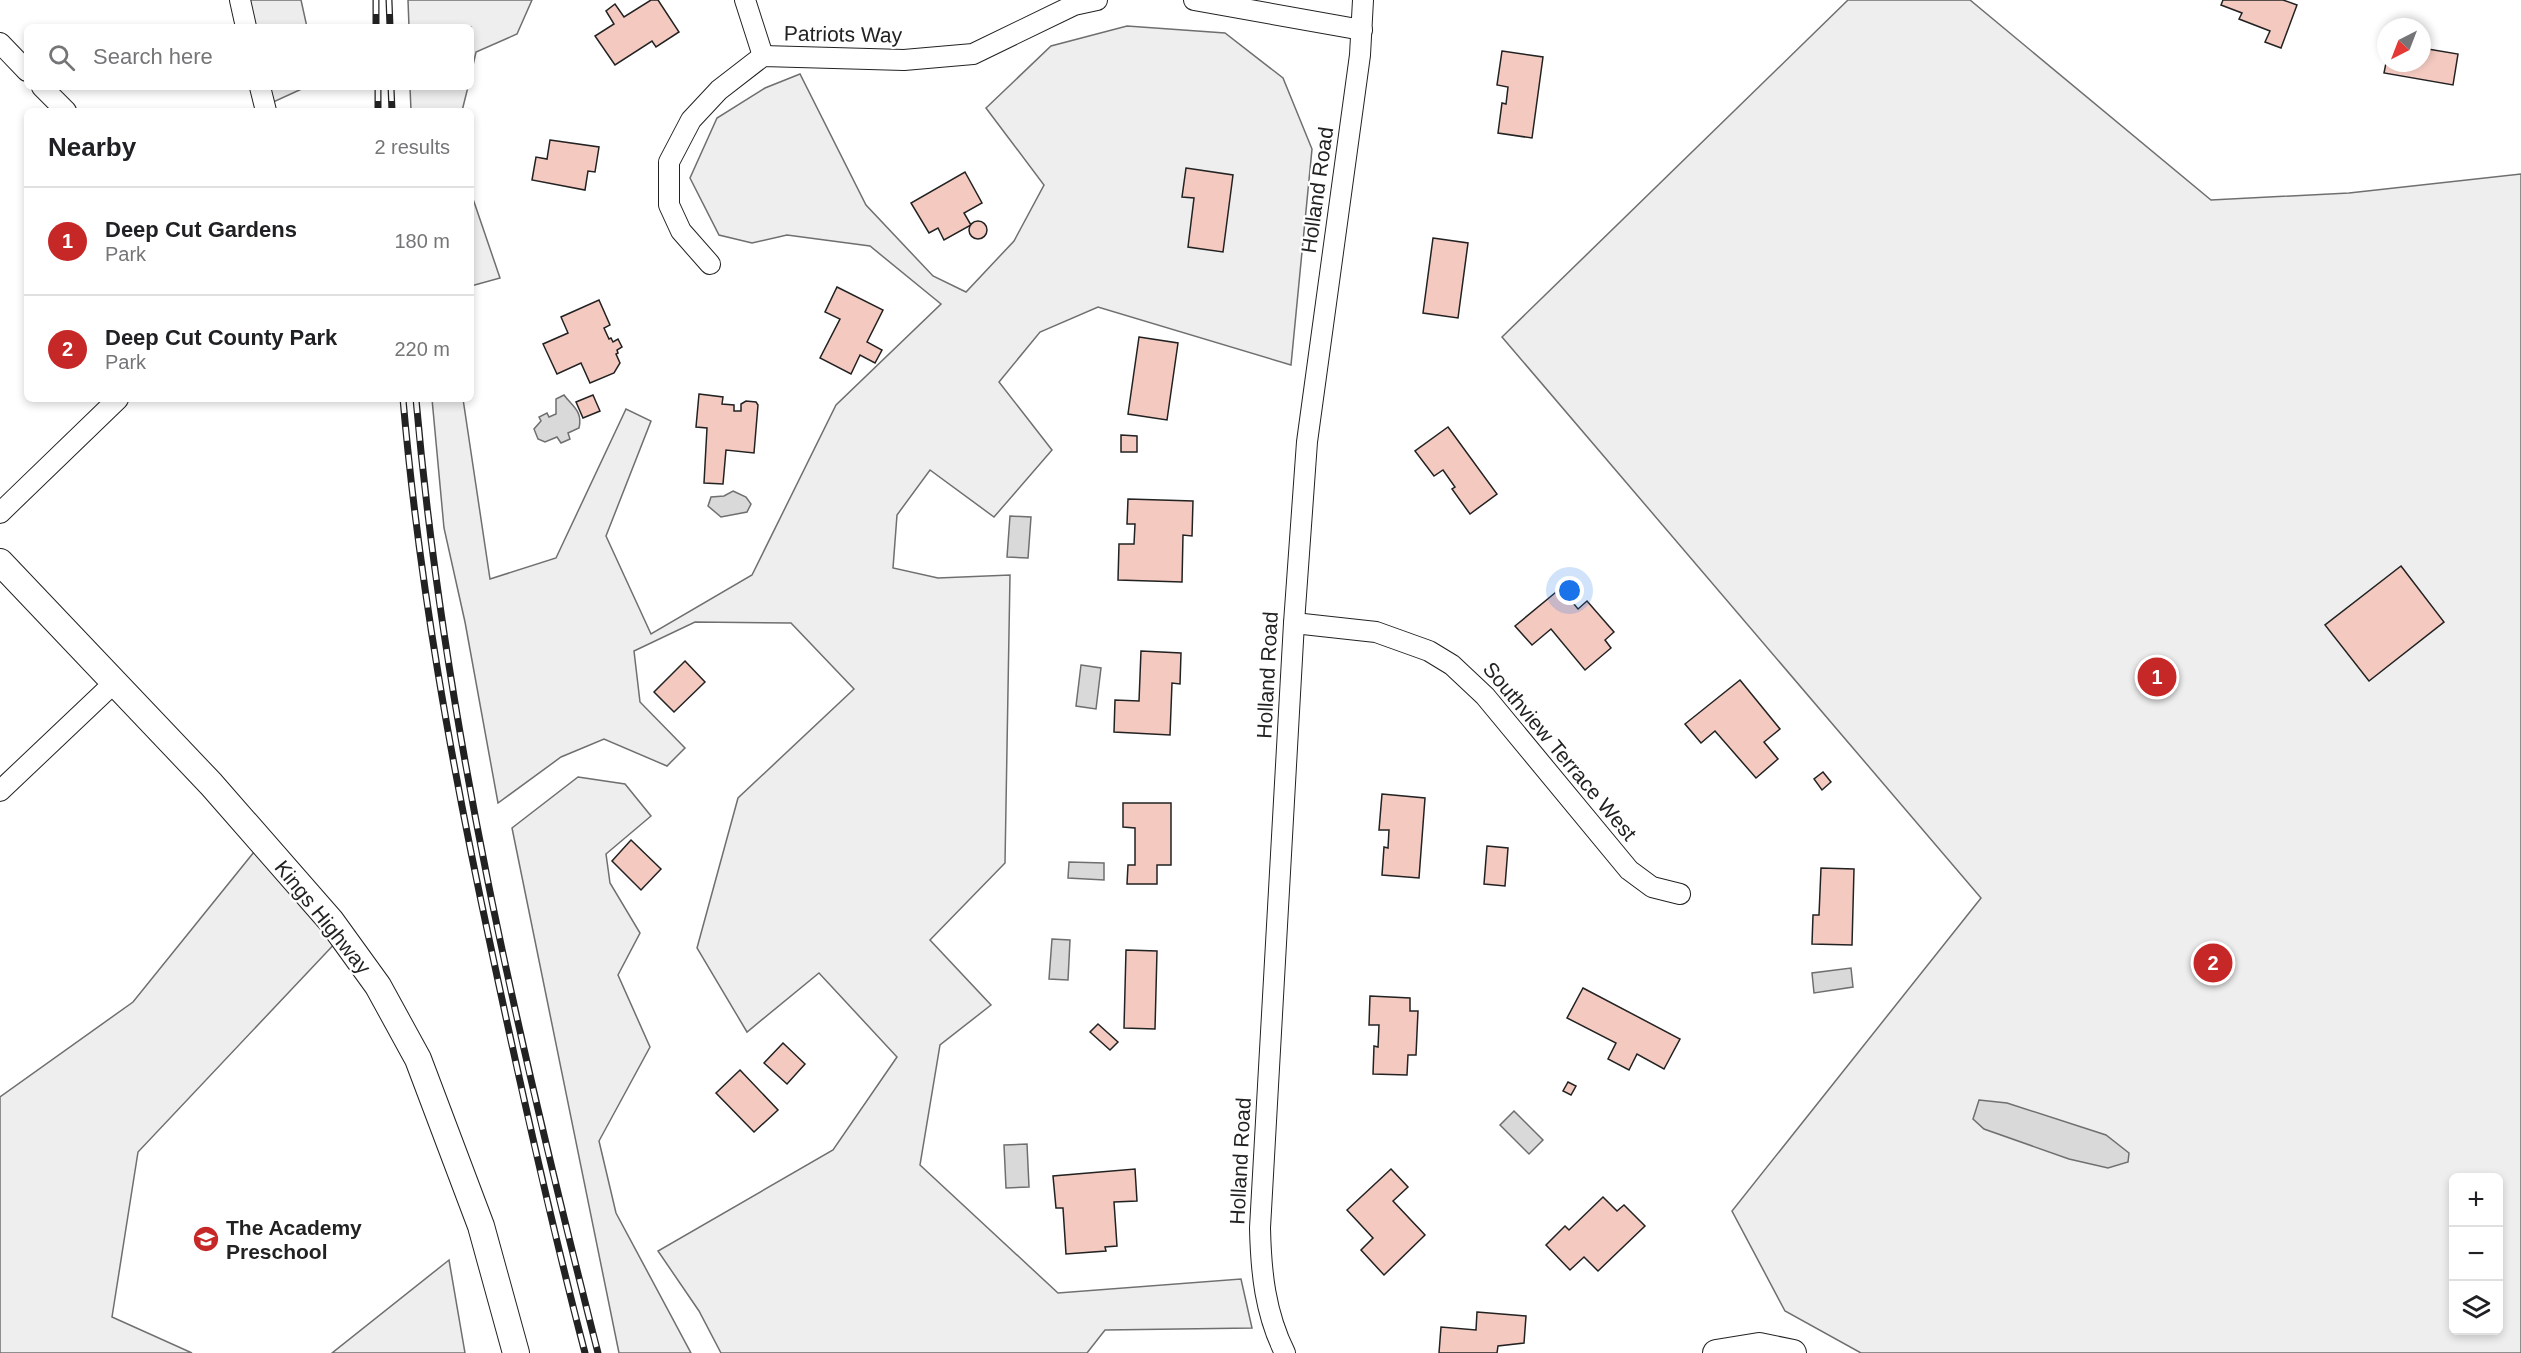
<!DOCTYPE html>
<meta charset="utf-8">
<style>
:root{--surface:#fff;--page:#f2f2f2;--text:#202124;--muted:#757577;--line:#e0e0e0;--accent:#c62828}
body{margin:0;font-family:Arial,sans-serif;background:var(--page);color:var(--text)}
.controls{position:absolute;right:18px;bottom:18px;display:grid;overflow:hidden;border-radius:9px;box-shadow:0 3px 9px #0003}
.controls button{width:54px;height:54px;display:grid;place-items:center;padding:0;border:0;border-bottom:2px solid var(--line);background:var(--surface);color:var(--text);font:30px sans-serif}
.compass{position:absolute;left:2377px;top:18px;width:54px;height:54px;border-radius:50%;background:var(--surface);box-shadow:0 3px 9px #0003;rotate:222deg}
.you{position:absolute;left:1570px;top:591px;width:21px;height:21px;margin:-15px;border:4px solid #fff;border-radius:50%;background:#1a73e8;box-shadow:0 0 0 9px #1a73e833}
.badge{display:grid;place-items:center;width:39px;height:39px;border-radius:50%;background:var(--accent);color:#fff;font-size:20px;font-weight:700}
.pin{position:absolute;translate:-50% -50%;border:3px solid #fff;box-shadow:0 2px 6px #0006}
.list{margin:0;padding:0;list-style:none}
h2{display:flex;justify-content:space-between;align-items:center;height:78px;margin:0;padding:0 24px;font-size:26px}
h2 small{font-size:20px;font-weight:400;color:var(--muted)}
.list li{display:grid;grid-template-columns:39px 1fr auto;gap:18px;align-items:center;box-sizing:border-box;height:108px;padding:0 24px;border-top:2px solid var(--line)}
.list b{display:block;font-size:22px;white-space:nowrap}
.list p{margin:0;font-size:20px;white-space:nowrap;color:var(--muted)}
.list em{font-size:20px;font-style:normal;color:var(--muted)}
.icon{flex:none;width:33px;height:33px;fill:none;stroke:currentColor;stroke-width:2;stroke-linecap:round;stroke-linejoin:round}
.map{position:relative;flex:none;width:2521px;height:1353px;overflow:hidden}
.search{position:absolute;background:var(--surface);box-shadow:0 3px 9px #0003;left:24px;top:24px;width:450px;height:66px;display:flex;align-items:center;gap:15px;box-sizing:border-box;padding:0 21px;border-radius:9px;color:var(--muted);font-size:22px}
.panel{position:absolute;background:var(--surface);box-shadow:0 3px 9px #0003;left:24px;top:108px;width:450px;height:294px;border-radius:9px}
.map>svg:first-child{display:block}
.green{fill:#eee;stroke:#6f6f6f;stroke-width:1.5;fill-rule:evenodd}
.parking{fill:#ededed;stroke:#6f6f6f;stroke-width:1.5}
.water{fill:#d9d9d9;stroke:#6f6f6f;stroke-width:1.5}
.building{fill:#f3c9c0;stroke:#222;stroke-width:1.5}
.lines{fill:none;stroke-linecap:round;stroke-linejoin:round}
.minor-casing{stroke:#222;stroke-width:22}
.tertiary-casing{stroke:#222;stroke-width:28}
.minor{stroke:#fff;stroke-width:20}
.tertiary{stroke:#fff;stroke-width:26}
.rail-casing{stroke:#222;stroke-width:7}
.rail{stroke:#fff;stroke-width:4.5;stroke-dasharray:14;stroke-linecap:butt}
.labels{text-anchor:middle;dominant-baseline:central;stroke-width:4.5;stroke-linejoin:round;paint-order:stroke}
.street-label{font-size:21px;fill:#222;stroke:#fff}
.poi-label{font-size:21px;font-weight:bold;fill:#222;stroke:#fff;text-anchor:start}
</style>
<div class="map">
<svg width="2521" height="1353" viewBox="0 0 2521 1353">
<rect width="100%" height="100%" fill="#fff"/>
<!-- green -->
<g class="green">
<polygon points="408,0 532,0 517,34 476,52 471,74 471,27 409,27"/>
<path d="M1848,0h122l241,200 138,-7 172,-19v1179h-660l-76,-42 -53,-100 249,-313 -479,-561zM2454,1178h44v152h-44z"/>
<polygon points="1127,26 1225,33 1283,78 1312,149 1291,365 1098,307 1040,332 999,382 1052,450 994,517 930,470 897,515 893,568 938,578 1010,575 1005,863 930,940 991,1005 940,1045 920,1165 1058,1293 1241,1279 1252,1328 1105,1330 1087,1353 721,1353 699,1311 658,1251 833,1150 897,1057 819,973 747,1032 697,948 738,798 854,689 791,623 695,622 634,651 640,702 685,748 667,766 604,739 561,757 498,803 465,622 444,528 432,399 463,399 490,579 556,558 626,409 651,421 606,536 651,634 752,575 836,405 941,304 870,246 787,235 752,243 719,235 690,178 717,118 765,88 800,74 866,205 933,276 966,292 1014,241 1044,185 986,108 1051,46"/>
<polygon points="410,87 468,87 462,111 411,111"/>
<polygon points="471,193 500,278 471,286"/>
<polygon points="578,777 625,784 651,816 606,854 610,883 640,933 618,975 650,1047 599,1141 616,1213 691,1353 619,1353 512,828"/>
<polygon points="262,842 341,937 138,1152 112,1317 192,1353 0,1353 0,1097 133,1002"/>
<polygon points="449,1260 465,1353 332,1353"/>
</g>
<!-- parking -->
<g class="parking">
<polygon points="246,0 301,0 307,27 252,27"/>
<polygon points="265,87 306,87 269,104"/>
</g>
<!-- water -->
<g class="water">
<path d="M564,395c8,11 19,16 15,33l-11,5 2,6 -9,4 -4,-6 -12,5 -7,-3 -4,-10 7,-8 -2,-4 8,-4 2,4 7,-3v-15z"/>
<polygon points="733,491 746,497 751,504 747,512 721,517 708,506 711,497 724,496"/>
<polygon points="1010,516 1031,517 1028,558 1007,557"/>
<polygon points="1081,665 1101,668 1096,709 1076,706"/>
<polygon points="1069,862 1104,863 1104,880 1068,878"/>
<polygon points="1052,939 1070,940 1068,980 1049,979"/>
<polygon points="1851,968 1853,987 1814,993 1812,973"/>
<polygon points="1979,1100 2007,1103 2106,1135 2129,1153 2128,1162 2108,1168 2069,1159 1984,1129 1973,1119"/>
<polygon points="1514,1111 1543,1140 1529,1154 1500,1125"/>
<polygon points="1027,1144 1029,1187 1006,1188 1004,1145"/>
</g>
<!-- building -->
<g class="building">
<polygon points="651,0 658,0 679,32 656,47 652,41 615,65 595,36 614,24 606,11 615,4 624,17"/>
<polygon points="2223,0 2283,0 2297,5 2281,48 2265,42 2270,31 2239,19 2242,13 2221,5"/>
<polygon points="2422,48 2458,54 2453,85 2384,73 2386,63 2422,63"/>
<polygon points="1502,51 1543,57 1532,138 1498,133 1502,103 1506,104 1508,87 1497,85"/>
<polygon points="550,140 599,147 595,172 588,171 585,190 532,180 536,157 547,159"/>
<polygon points="1186,168 1233,175 1223,252 1188,247 1194,198 1182,197"/>
<polygon points="965,172 982,203 964,213 971,225 944,240 938,228 929,233 911,203"/>
<circle cx="978" cy="230" r="9"/>
<polygon points="1433,238 1468,243 1458,318 1423,313"/>
<polygon points="837,287 883,310 867,342 882,350 875,363 860,355 851,374 820,358 840,319 825,312"/>
<polygon points="599,300 610,325 604,328 609,339 611,338 613,342 618,339 622,347 617,350 618,353 616,354 620,363 614,373 590,383 581,363 557,374 543,344 568,333 561,317"/>
<polygon points="1139,337 1178,343 1167,420 1128,414"/>
<polygon points="699,394 723,397 722,404 734,405 734,411 741,411 741,404 746,401 756,402 758,405 754,453 726,450 723,484 704,483 707,428 696,427"/>
<polygon points="593,395 600,411 583,418 576,402"/>
<polygon points="1448,427 1497,494 1470,514 1452,489 1455,487 1443,470 1434,476 1415,451"/>
<polygon points="1121,435 1137,436 1137,452 1121,452"/>
<polygon points="1128,499 1193,501 1192,536 1183,535 1182,582 1118,580 1119,544 1134,544 1135,524 1127,524"/>
<polygon points="2401,566 2444,622 2369,681 2325,625"/>
<polygon points="1561,588 1578,609 1587,601 1614,632 1605,640 1611,648 1585,670 1551,629 1532,645 1515,626"/>
<polygon points="1141,651 1181,653 1180,684 1172,683 1170,735 1114,732 1115,700 1139,701"/>
<polygon points="685,661 705,682 674,712 654,692"/>
<polygon points="1740,680 1780,729 1764,742 1778,759 1756,778 1715,731 1701,743 1685,724"/>
<polygon points="1823,772 1831,782 1822,790 1814,779"/>
<polygon points="1382,794 1425,798 1419,878 1382,875 1384,847 1388,848 1389,830 1379,830"/>
<polygon points="1123,803 1171,803 1171,865 1157,865 1157,884 1127,884 1128,865 1135,865 1135,828 1123,827"/>
<polygon points="631,840 661,869 641,890 612,861"/>
<polygon points="1487,846 1508,848 1505,886 1484,884"/>
<polygon points="1821,868 1854,869 1852,945 1812,944 1813,915 1819,915"/>
<polygon points="1126,950 1157,951 1155,1029 1124,1028"/>
<polygon points="1583,988 1680,1039 1664,1069 1637,1054 1629,1070 1608,1059 1616,1043 1567,1018"/>
<polygon points="1370,996 1410,998 1410,1011 1418,1011 1416,1055 1408,1055 1407,1075 1373,1074 1374,1046 1378,1047 1379,1025 1369,1025"/>
<polygon points="1098,1024 1118,1042 1110,1050 1090,1032"/>
<polygon points="783,1043 805,1064 787,1084 764,1063"/>
<polygon points="740,1070 778,1110 754,1132 716,1093"/>
<polygon points="1568,1082 1576,1086 1571,1095 1563,1091"/>
<polygon points="1135,1169 1137,1201 1114,1202 1117,1246 1105,1247 1106,1251 1066,1254 1063,1208 1056,1208 1053,1176"/>
<polygon points="1391,1169 1408,1187 1393,1201 1425,1235 1384,1275 1361,1250 1373,1238 1347,1210"/>
<polygon points="1603,1197 1617,1211 1624,1205 1645,1226 1598,1271 1584,1257 1570,1270 1546,1245 1565,1226 1569,1230"/>
<polygon points="1477,1312 1526,1316 1524,1343 1498,1346 1497,1353 1439,1353 1441,1327 1476,1330"/>
</g>
<g class="lines">
<!-- minor casing -->
<g class="minor-casing">
<g id="minor">
<polyline points="240,0 246,27"/>
<polyline points="745,0 763,56"/>
<polyline points="1194,0 1362,30"/>
<polyline points="0,43 27,71"/>
<polyline points="42,87 66,111"/>
<polyline points="260,87 266,111"/>
<polyline points="710,264 681,231 669,205 669,162 691,120 719,90 763,56 904,60 973,54 1074,5 1097,0"/>
<polyline points="0,513 118,399"/>
<polyline points="1294,623 1376,632 1429,651 1452,665 1485,696 1629,870 1652,887 1680,894"/>
<polyline points="0,791 115,682"/>
<path d="M1285,1353c-20,-40 -24,-81 -25,-125l34,-605 13,-181 53,-387 3,-55"/>
</g>
</g>
<!-- tertiary casing -->
<g class="tertiary-casing">
<g id="tertiary">
<polyline points="0,562 211,784 331,921 378,986 418,1059 481,1226 516,1353"/>
<polyline points="1716,1353 1759,1346 1793,1353"/>
</g>
</g>
<!-- minor -->
<use href="#minor" class="minor"/>
<!-- tertiary -->
<use href="#tertiary" class="tertiary"/>
<!-- rail casing -->
<g class="rail-casing">
<g id="rail">
<polyline points="376,0 376,27"/>
<polyline points="389,0 390,27"/>
<polyline points="378,87 378,111"/>
<polyline points="391,87 392,111"/>
<path d="M403,399c16,185 49,368 88,549 29,136 59,271 94,405"/>
<path d="M416,399c28,322 102,641 182,954"/>
</g>
</g>
<!-- rail -->
<use href="#rail" class="rail"/>
</g>
<!-- icons -->
<defs>
<g id="school-disc" transform="scale(1.35)"><circle r="9.5" fill="#c62828" stroke="#fff"/><path d="M0-5L7-2L0 1L-7-2ZM-4 1L0 2.5L4 1V4Q0 6-4 4Z" fill="#fff"/></g>
</defs>
<g fill-rule="evenodd">
<use href="#school-disc" x="206" y="1239"/>
</g>
<g class="labels">
<!-- street labels -->
<g class="street-label">
<text transform="translate(843 34) rotate(1)">Patriots Way</text>
<text transform="translate(1317 190) rotate(-82)">Holland Road</text>
<text transform="translate(1267 675) rotate(-87)">Holland Road</text>
<text transform="translate(1560 751) rotate(50)">Southview Terrace West</text>
<text transform="translate(323 917) rotate(51)">Kings Highway</text>
<text transform="translate(1240 1161) rotate(-87)">Holland Road</text>
</g>
<!-- poi labels -->
<g class="poi-label">
<text x="226" y="1227">The Academy<tspan x="226" dy="24">Preschool</tspan></text>
</g>
</g>
</svg>
<div class="controls">
<button>+</button>
<button>−</button>
<button><svg class="icon" aria-label="layers" viewBox="0 0 24 24"><path d="M12 4l9 5-9 5-9-5zM3 14l9 5 9-5"/></svg></button>
</div>
<svg class="compass" viewBox="-18 -18 36 36"><path d="M0-13l5 13h-10z" fill="#e53935"/><path d="M0 13l5-13h-10z" fill="#757577"/></svg>
<div class="you"></div>
<div class="pin badge" style="left:2157px;top:677px">1</div>
<div class="pin badge" style="left:2213px;top:963px">2</div>
<div class="search"><svg class="icon" aria-label="search" viewBox="0 0 24 24"><circle cx="10" cy="10" r="6"/><path d="M15 15l6 6"/></svg>Search here</div>
<section class="panel">
<h2>Nearby<small>2 results</small></h2>
<ul class="list">
<li><span class="badge">1</span><div><b>Deep Cut Gardens</b><p>Park</p></div><em>180 m</em></li>
<li><span class="badge">2</span><div><b>Deep Cut County Park</b><p>Park</p></div><em>220 m</em></li>
</ul>
</section>
</div>
